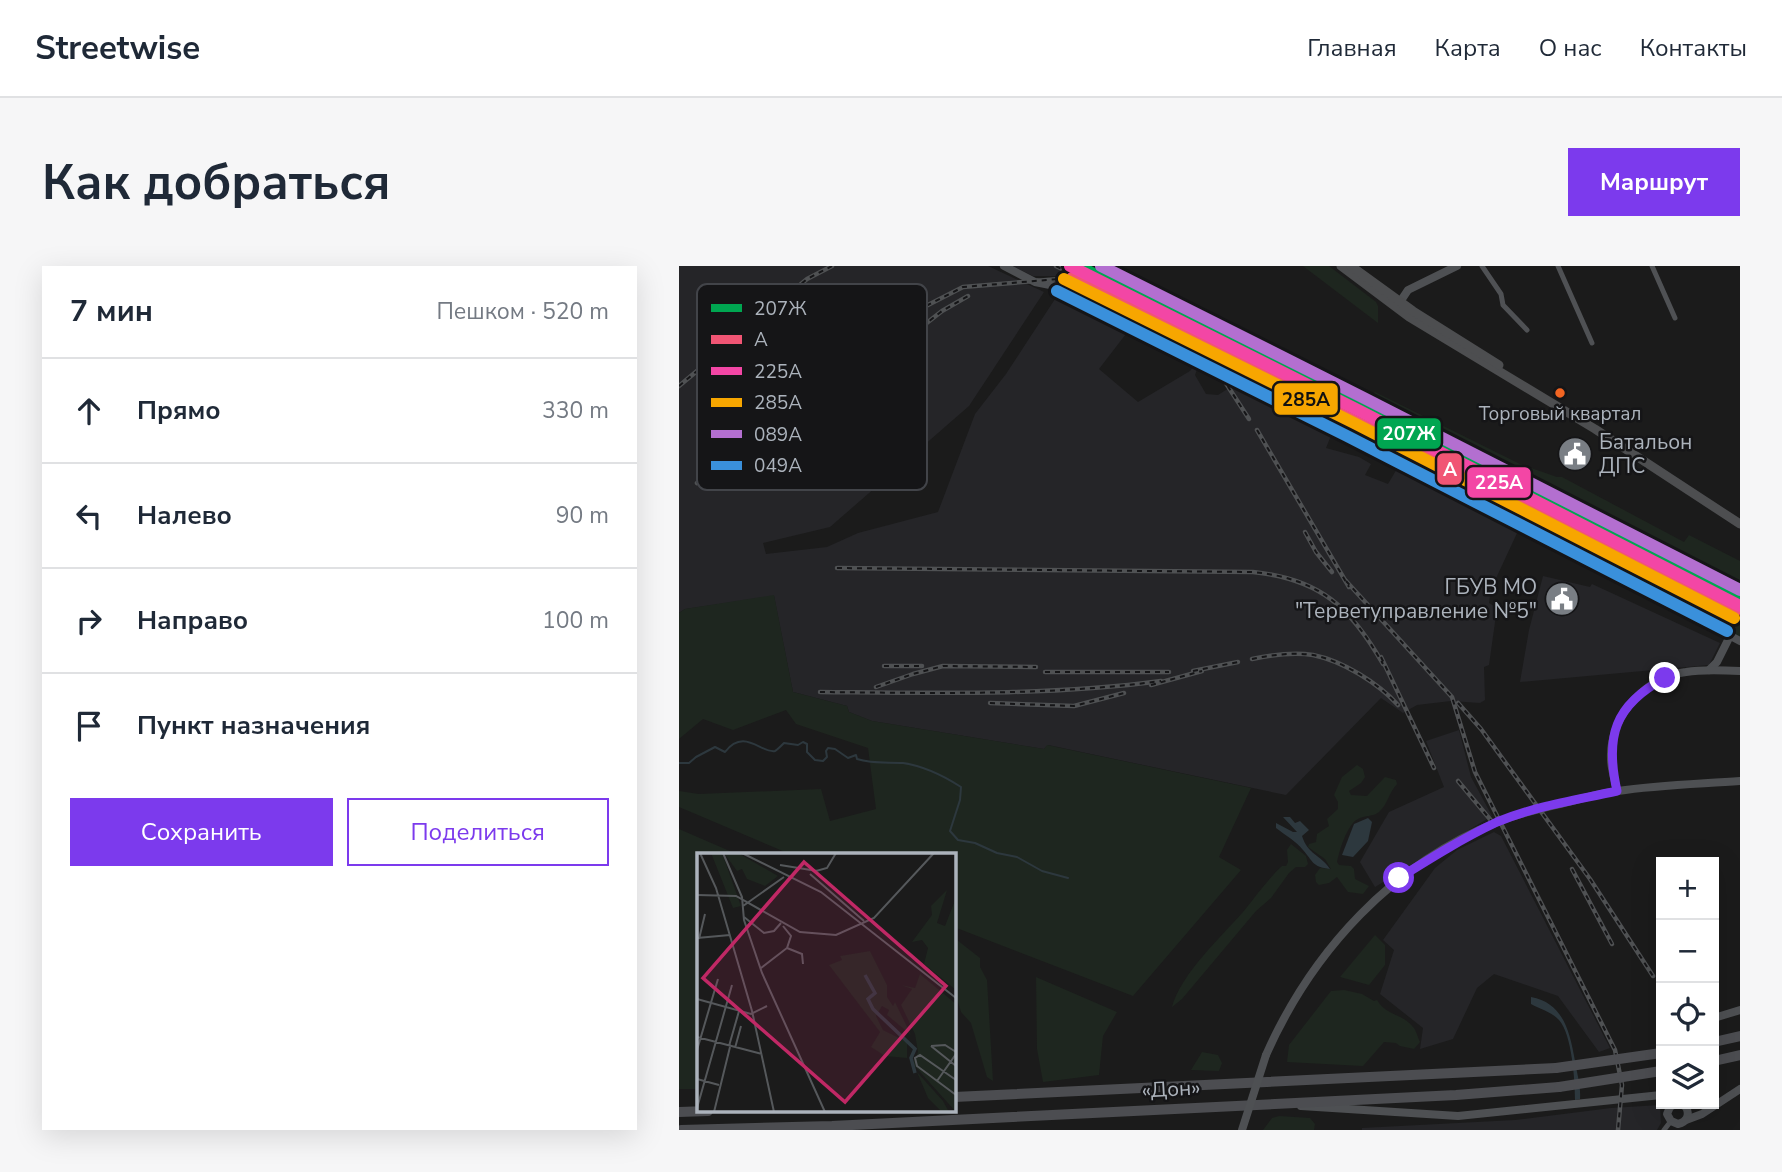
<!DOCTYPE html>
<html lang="ru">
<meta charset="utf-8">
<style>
:root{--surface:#fff;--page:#f6f6f7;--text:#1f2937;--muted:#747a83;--line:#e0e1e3;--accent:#7c3aed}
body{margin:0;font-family:"Nunito Sans",sans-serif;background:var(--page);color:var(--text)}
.controls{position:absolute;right:21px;bottom:21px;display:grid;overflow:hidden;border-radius:0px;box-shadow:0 7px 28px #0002}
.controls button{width:63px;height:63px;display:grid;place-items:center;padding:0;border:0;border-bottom:2px solid var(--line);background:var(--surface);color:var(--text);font:35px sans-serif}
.stop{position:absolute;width:21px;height:21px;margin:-16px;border:5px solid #7c3aed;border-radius:50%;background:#fff}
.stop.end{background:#7c3aed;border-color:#fff;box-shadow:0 2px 7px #0008}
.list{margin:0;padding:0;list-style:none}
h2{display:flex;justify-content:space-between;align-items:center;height:91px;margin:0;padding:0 28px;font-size:30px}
h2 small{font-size:23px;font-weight:400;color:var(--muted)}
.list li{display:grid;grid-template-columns:46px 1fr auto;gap:21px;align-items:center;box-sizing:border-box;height:105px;padding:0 28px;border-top:2px solid var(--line)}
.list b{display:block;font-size:26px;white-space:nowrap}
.list em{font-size:23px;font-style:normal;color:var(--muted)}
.actions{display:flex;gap:14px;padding:21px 28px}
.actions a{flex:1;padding:16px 0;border:2px solid var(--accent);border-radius:0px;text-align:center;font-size:24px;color:var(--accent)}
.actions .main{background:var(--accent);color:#fff}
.icon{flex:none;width:38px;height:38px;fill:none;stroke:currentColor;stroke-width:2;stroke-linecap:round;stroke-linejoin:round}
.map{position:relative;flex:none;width:1061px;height:864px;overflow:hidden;border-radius:0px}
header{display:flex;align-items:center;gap:42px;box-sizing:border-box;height:98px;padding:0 35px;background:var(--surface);border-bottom:2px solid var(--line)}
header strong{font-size:33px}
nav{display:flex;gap:38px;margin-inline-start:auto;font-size:24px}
.intro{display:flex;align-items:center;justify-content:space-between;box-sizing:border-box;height:168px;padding:0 42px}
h1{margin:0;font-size:49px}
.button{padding:18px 32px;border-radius:0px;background:var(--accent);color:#fff;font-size:24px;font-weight:700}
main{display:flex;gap:42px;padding:0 42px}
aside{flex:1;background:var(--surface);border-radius:0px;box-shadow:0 7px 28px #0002}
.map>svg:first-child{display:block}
.built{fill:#252528}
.green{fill:#1e261f}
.water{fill:#2d383e}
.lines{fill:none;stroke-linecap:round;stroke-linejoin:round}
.stream{stroke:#2d383e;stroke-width:2}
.street{stroke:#4f5154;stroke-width:5}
.secondary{stroke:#4e5053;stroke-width:8}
.primary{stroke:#4d4e50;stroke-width:9}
.highway{stroke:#4c4d51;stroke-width:10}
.rail-casing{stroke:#4f5153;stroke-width:4.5}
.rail{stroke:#151517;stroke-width:2;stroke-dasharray:5;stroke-linecap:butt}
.secondary-bridge{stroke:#4e5053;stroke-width:8}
.highway-bridge{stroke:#4c4d51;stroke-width:10}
.rail-1-casing{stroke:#151517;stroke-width:18}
.rail-2-casing{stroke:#151517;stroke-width:18}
.rail-3-casing{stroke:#151517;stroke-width:18}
.rail-4-casing{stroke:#151517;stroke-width:18}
.rail-5-casing{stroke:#151517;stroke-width:18}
.rail-6-casing{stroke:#151517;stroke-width:18}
.rail-1{stroke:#00a651;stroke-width:12}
.rail-2{stroke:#f15574;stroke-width:12}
.rail-3{stroke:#f346a5;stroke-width:12}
.rail-4{stroke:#f7a600;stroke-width:12}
.rail-5{stroke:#b36fd0;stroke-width:12}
.rail-6{stroke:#3a90db;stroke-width:12}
.route{stroke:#7c3aed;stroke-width:9}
.bus-dot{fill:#f26522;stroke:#151517;stroke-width:2.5}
.labels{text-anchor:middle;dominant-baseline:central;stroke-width:5;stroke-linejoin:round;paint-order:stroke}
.bus-label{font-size:19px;fill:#acb3bc;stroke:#151517}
.poi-label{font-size:21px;fill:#acb3bc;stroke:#151517;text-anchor:start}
.street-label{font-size:21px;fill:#acb3bc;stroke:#151517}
.inset-river{fill:none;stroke:#2d383e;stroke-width:3.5}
.inset-road{fill:none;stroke:#55585b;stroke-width:2}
.view{fill:#c02865;fill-opacity:0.15;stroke:#c02865;stroke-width:3.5}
.inset-edge{fill:none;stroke:#acb3bc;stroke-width:3.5}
.key{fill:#151517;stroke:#424449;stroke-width:2}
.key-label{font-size:19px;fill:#acb3bc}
.line-badge{stroke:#151517;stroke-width:2.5}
.badge-label{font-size:19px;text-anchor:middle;font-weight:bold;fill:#fff}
.pale-badge-label{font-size:19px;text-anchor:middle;font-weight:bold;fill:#111}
</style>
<header>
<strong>Streetwise</strong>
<nav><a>Главная</a><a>Карта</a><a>О нас</a><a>Контакты</a></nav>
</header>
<div class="intro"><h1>Как добраться</h1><a class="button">Маршрут</a></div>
<main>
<aside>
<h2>7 мин<small>Пешком · 520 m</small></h2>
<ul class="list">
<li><svg class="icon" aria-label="ahead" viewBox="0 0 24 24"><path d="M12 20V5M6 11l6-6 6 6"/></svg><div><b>Прямо</b></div><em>330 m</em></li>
<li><svg class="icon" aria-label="left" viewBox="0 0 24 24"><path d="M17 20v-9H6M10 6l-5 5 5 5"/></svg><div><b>Налево</b></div><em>90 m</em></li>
<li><svg class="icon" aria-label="right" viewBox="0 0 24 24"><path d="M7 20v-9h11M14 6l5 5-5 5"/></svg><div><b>Направо</b></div><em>100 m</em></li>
<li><svg class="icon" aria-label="arrive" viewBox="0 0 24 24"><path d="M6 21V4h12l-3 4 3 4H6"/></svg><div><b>Пункт назначения</b></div></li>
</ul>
<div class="actions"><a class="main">Сохранить</a><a>Поделиться</a></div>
</aside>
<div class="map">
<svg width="1061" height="864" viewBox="0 0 1061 864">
<rect width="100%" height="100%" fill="#1b1b1b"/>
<!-- built -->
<g class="built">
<polygon points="0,0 309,0 365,26 290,140 151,261 84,277 87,288 148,281 179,267 259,246 296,148 327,108 378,30 450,64 420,103 459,136 511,105 515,100 511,94 520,98 516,109 527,128 539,129 558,117 575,125 582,135 585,132 653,167 647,182 680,191 692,198 686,209 709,218 719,201 839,259 839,265 812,323 810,337 818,342 810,399 805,401 806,434 801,437 772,435 738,439 724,447 702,432 607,529 369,479 365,483 193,455 170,446 168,440 114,426 95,330 6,343 0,347"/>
<polygon points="333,0 429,0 1061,323 1061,343 604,111 600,118 378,10 354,10"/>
<polygon points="864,310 911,321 913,318 1041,377 1030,399 841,416 850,364"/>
<polygon points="780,464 792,511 813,550 696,621 681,596 710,546 765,521 747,475"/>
<polygon points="815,566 822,570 931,782 920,786 879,730 815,708 798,722 774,773 741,783 744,762 701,728 715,684 704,674 756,602 778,584"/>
<polygon points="981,839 982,857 978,864 683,864 683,862 836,854 932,842"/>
</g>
<!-- green -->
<g class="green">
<polygon points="624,0 650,0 697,36 699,40 699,57"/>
<polygon points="696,126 841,198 878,211 883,211 1005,276 1010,269 1061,295 1061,316 690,132"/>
<polygon points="711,164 1061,343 1061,371 868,269 827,237 700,171"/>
<polygon points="95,329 114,426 168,440 170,446 193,455 365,483 368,479 572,522 540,591 562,604 454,730 275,661 275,589 162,589 149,586 149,589 113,589 0,541 0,525 20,528 142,523 151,555 197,543 189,482 117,458 107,444 54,464 24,453 0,473 0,347 6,343"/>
<path d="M678,499l6,4 2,8 -4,6 -12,8 2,4 16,1 18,-19 11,3 1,4c-8,8 -9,20 -18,28 -6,5 -14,3 -21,7 -11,5 -19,33 -21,43l2,3 12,1 3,3 1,10 14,7 -6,8 -15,-2 -11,-15 -8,6 -10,2 -3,-3 -1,-7 5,-7 11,1 -6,-10 -17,-12 1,-3 7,-2 1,-8 12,-8 -2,-7 11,-10v-7l-4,-7 8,-18z"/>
<polygon points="0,563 60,589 19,589 19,823 0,823"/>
<path d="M612,578l15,12 2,8 -3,3h-9l-7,6 -18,25 -15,13 -74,88 -10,8c9,-33 48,-69 71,-95 13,-16 24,-32 39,-46h4l2,-4 -1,-12z"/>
<polygon points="696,669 706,679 706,699 690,719 661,711"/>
<polygon points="278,674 301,692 301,701 308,714 314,815 308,811 292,757 282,746 275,723 275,676"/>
<polygon points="357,711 438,746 424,770 420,809 364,816 358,783"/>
<path d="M665,724l18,4 12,7 3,-1c9,16 25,13 36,27 3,3 5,11 7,15l-6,7 -14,-3 -4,-3 -12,-1 -21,24 -76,-4 2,-17 42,-54z"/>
<polygon points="523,786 539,789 543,797 540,805 512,804"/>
<polygon points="600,850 631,852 636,858 635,864 584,864 593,852"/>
</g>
<!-- water -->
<g class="water">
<path d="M604,551h7l5,6 5,-2 9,9 -7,6c6,19 18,18 28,33 -18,-2 -17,-8 -27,-19 -7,-9 -18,-15 -27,-22v-5l17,9h4z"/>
<polygon points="689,552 693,556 689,575 674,591 663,589 675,558"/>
<path d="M852,731c33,6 39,36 44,64 2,13 6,25 5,38l-5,1c0,-19 -3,-66 -16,-80 -7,-8 -19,-11 -28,-16z"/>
</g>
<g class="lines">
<!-- stream -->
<path class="stream" d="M0,497h10l7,-6 19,-10 10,5c19,-25 37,2 50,-1 2,-1 7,-6 9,-8l14,2 5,-3 4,2v8l8,8 8,1 4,-4 -1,-6 2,-3 7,1 13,9 8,-3 1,4c16,5 30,3 46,4 20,3 41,13 58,24l-1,13 -10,31 8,9 17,3 22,10 20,4 25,14 26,7"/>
<!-- street -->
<g class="street">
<polyline points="803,0 822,28 824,39 848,64"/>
<polyline points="879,0 913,77"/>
<polyline points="973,0 996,52"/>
<polyline points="985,864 992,855"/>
</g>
<!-- secondary -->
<g class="secondary">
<polyline points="325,0 356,16 391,23 831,240 853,256 866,271 1061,375"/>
<polyline points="719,39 729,24 778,0"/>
<polyline points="1030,404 1038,396 1051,370"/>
<path d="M938,525c-2,-11 -6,-22 -6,-32 -2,-42 34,-82 75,-87 17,-3 36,-2 54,-1"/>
<polyline points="1035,752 1061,744"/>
<path d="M587,789c46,-104 127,-192 234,-234 23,-9 48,-14 72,-20 15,-4 31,-8 46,-10 40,-6 82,-7 122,-10"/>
<path d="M996,838l-5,3 -3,7 4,7 7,3c9,-2 12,-9 8,-17l-5,-3"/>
<polyline points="622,840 779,850 982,829"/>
<polyline points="1007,854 1023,848 1061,823"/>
</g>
<!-- primary -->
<g class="primary">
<polyline points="662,0 730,51 916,163 1061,258"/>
<polyline points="672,0 734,45 820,99"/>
</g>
<!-- highway -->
<g class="highway">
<polyline points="1035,776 1061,770"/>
<polyline points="1035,795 1061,789"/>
<polyline points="275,831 877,802"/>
<polyline points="0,846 29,845"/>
<polyline points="2,864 153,860 777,829 880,821"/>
</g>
<!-- rail casing -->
<g class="rail-casing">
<g id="rail">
<polyline points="377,0 646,137"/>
<polyline points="511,74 530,91 570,153"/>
<polyline points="0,120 128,13 153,0"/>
<polyline points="578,164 670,321"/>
<polyline points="18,217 247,40 284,21 380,13 408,22"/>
<polyline points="35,217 188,104 263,45 289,30"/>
<polyline points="626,266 637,286 653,306"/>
<path d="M158,302l416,4c68,7 98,36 130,92"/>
<polyline points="667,315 773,431 796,506 936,784 943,819 939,864"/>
<polyline points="702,391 755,502"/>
<path d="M573,393c19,-4 41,-7 61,-4 30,6 65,28 85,50"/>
<polyline points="205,400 243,400"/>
<polyline points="514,405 559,396"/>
<polyline points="366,406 490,406"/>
<polyline points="472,419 523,405"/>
<polyline points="197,421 234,408 264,400 357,401"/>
<path d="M141,426c113,1 229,4 341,-11"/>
<polyline points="311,437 395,440 445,427"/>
<polyline points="779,437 802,463 911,613 974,710"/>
<polyline points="779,515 815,558"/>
<polyline points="893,603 933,678"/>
</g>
</g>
<!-- rail -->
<use href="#rail" class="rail"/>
<!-- secondary-bridge -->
<polyline class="secondary-bridge" points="563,864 587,789"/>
<!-- highway-bridge -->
<g class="highway-bridge">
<polyline points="877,802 982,787"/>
<polyline points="880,821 982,805"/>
</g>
<!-- rail-1 casing -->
<g class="rail-1-casing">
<polyline id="rail-1" points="399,0 1061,335"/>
</g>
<!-- rail-2 casing -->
<g class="rail-2-casing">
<polyline id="rail-2" points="393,12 1055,347"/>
</g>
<!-- rail-3 casing -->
<g class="rail-3-casing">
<polyline id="rail-3" points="391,0 681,145 1061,340"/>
</g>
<!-- rail-4 casing -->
<g class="rail-4-casing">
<polyline id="rail-4" points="385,13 675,157 1055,352"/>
</g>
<!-- rail-5 casing -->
<g class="rail-5-casing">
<polyline id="rail-5" points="422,0 687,133 1061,324"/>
</g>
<!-- rail-6 casing -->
<g class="rail-6-casing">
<polyline id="rail-6" points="378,25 668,170 1048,365"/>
</g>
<!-- rail-1 -->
<use href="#rail-1" class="rail-1"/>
<!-- rail-2 -->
<use href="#rail-2" class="rail-2"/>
<!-- rail-3 -->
<use href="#rail-3" class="rail-3"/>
<!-- rail-4 -->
<use href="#rail-4" class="rail-4"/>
<!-- rail-5 -->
<use href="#rail-5" class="rail-5"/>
<!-- rail-6 -->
<use href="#rail-6" class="rail-6"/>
</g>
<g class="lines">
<!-- route -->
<path class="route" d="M720,612c32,-20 64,-40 98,-56 38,-16 80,-22 120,-31 -12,-54 -3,-86 48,-113"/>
</g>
<!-- icons -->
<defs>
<g id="civic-disc" transform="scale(1.75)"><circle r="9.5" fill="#797e84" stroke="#151517"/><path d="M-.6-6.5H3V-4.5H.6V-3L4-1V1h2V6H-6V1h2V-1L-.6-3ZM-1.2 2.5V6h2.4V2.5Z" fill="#fff"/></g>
</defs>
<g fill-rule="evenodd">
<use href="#civic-disc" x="896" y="188"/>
<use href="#civic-disc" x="883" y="333"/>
</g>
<!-- markers -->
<circle class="bus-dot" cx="881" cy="127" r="6"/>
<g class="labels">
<!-- bus labels -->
<g class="bus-label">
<text x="881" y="148">Торговый квартал</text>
</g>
<!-- poi labels -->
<g class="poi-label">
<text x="920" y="176">Батальон<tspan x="920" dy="24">ДПС</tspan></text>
<text x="858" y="321" text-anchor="end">ГБУВ МО<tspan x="858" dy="24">"Терветуправление №5"</tspan></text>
</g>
<!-- street labels -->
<g class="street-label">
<text transform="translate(492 823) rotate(-3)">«Дон»</text>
</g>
</g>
<!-- overview -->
<g transform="translate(18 587)">
<rect width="259" height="259" fill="#1b1b1b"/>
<path d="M14,0h11l19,53 -8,2zM27,0h14l40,23 -13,10 -18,-7 -5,-10 -5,2zM250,37l-10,33 8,3 11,-28v92l-32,-26 4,-16 -6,-8 -10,2 20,-27 -1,-9zM173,98l17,34v12l6,9 2,-4 16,33 -24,-20 2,-5 -7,-4 -6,10 7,14 24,12v16l-22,-2 -14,-9 9,-15 -51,-67 13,-5 -2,-4zM223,121l36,30v108l-43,-48 5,-12 -3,-18 -14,-29 11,-16 -11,-4 14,3zM220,219l26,29 6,11h-7l-14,-14z" fill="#1e261f"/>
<path class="inset-river" d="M168,122l10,18 -7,6 5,10 42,40 -4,9 4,15"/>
<path class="inset-road" d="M3,0l16,35 36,123 22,101M26,0l19,44 2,23 18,53 63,139M45,0l79,39 135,106M83,12l37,6M119,18l11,-3 9,-15M113,21l54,47M0,42l39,1 64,36 36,3 38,-17 60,-65M46,53l41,-29M47,64l20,16 10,-2 7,-8M0,85l33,-3M2,86l6,-25M90,95l15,6 1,10M64,115l26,-20 4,-12 -8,-10M0,146l54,15 16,-8M0,184l65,17M32,193l10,-35M234,193l25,20M234,193l14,-1 11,7M38,195l6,-22M0,197l21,-71M0,226l22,6M259,227l-36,-25 -5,3 2,8 39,29M240,228l19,-27M0,255l35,-123M17,259l16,-65"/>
<path class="view" d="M107,9l142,124 -101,116 -142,-124z"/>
<rect width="259" height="259" class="inset-edge"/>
</g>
<!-- legend -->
<rect x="18" y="18" width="230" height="206" rx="10" class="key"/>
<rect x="32" y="38" width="31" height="8" fill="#00a651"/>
<rect x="32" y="69" width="31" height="9" fill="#f15574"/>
<rect x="32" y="101" width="31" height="8" fill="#f346a5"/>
<rect x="32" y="132" width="31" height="9" fill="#f7a600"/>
<rect x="32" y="164" width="31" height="8" fill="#b36fd0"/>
<rect x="32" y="195" width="31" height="9" fill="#3a90db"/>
<g class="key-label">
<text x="75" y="49">207Ж</text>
<text x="75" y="80">A</text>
<text x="75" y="112">225А</text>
<text x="75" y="143">285А</text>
<text x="75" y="175">089А</text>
<text x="75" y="206">049А</text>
</g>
<g class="line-badge">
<rect x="594" y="116" width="66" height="34" rx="7" fill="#f7a600"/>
<rect x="697" y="151" width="66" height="33" rx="7" fill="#00a651"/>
<rect x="757" y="186" width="27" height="34" rx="7" fill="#f15574"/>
<rect x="787" y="200" width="66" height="33" rx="7" fill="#f346a5"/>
</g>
<g class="badge-label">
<text x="730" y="174">207Ж</text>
<text x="771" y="210">A</text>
<text x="820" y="223">225А</text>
</g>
<g class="pale-badge-label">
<text x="627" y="140">285А</text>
</g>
</svg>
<div class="controls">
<button>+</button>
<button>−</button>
<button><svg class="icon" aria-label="locate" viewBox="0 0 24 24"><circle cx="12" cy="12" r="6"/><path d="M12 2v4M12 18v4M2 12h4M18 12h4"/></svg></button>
<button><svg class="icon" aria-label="layers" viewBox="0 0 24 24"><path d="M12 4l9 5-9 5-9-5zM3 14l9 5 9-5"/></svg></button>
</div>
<div class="stop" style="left:720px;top:612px"></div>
<div class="stop end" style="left:986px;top:412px"></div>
</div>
</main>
